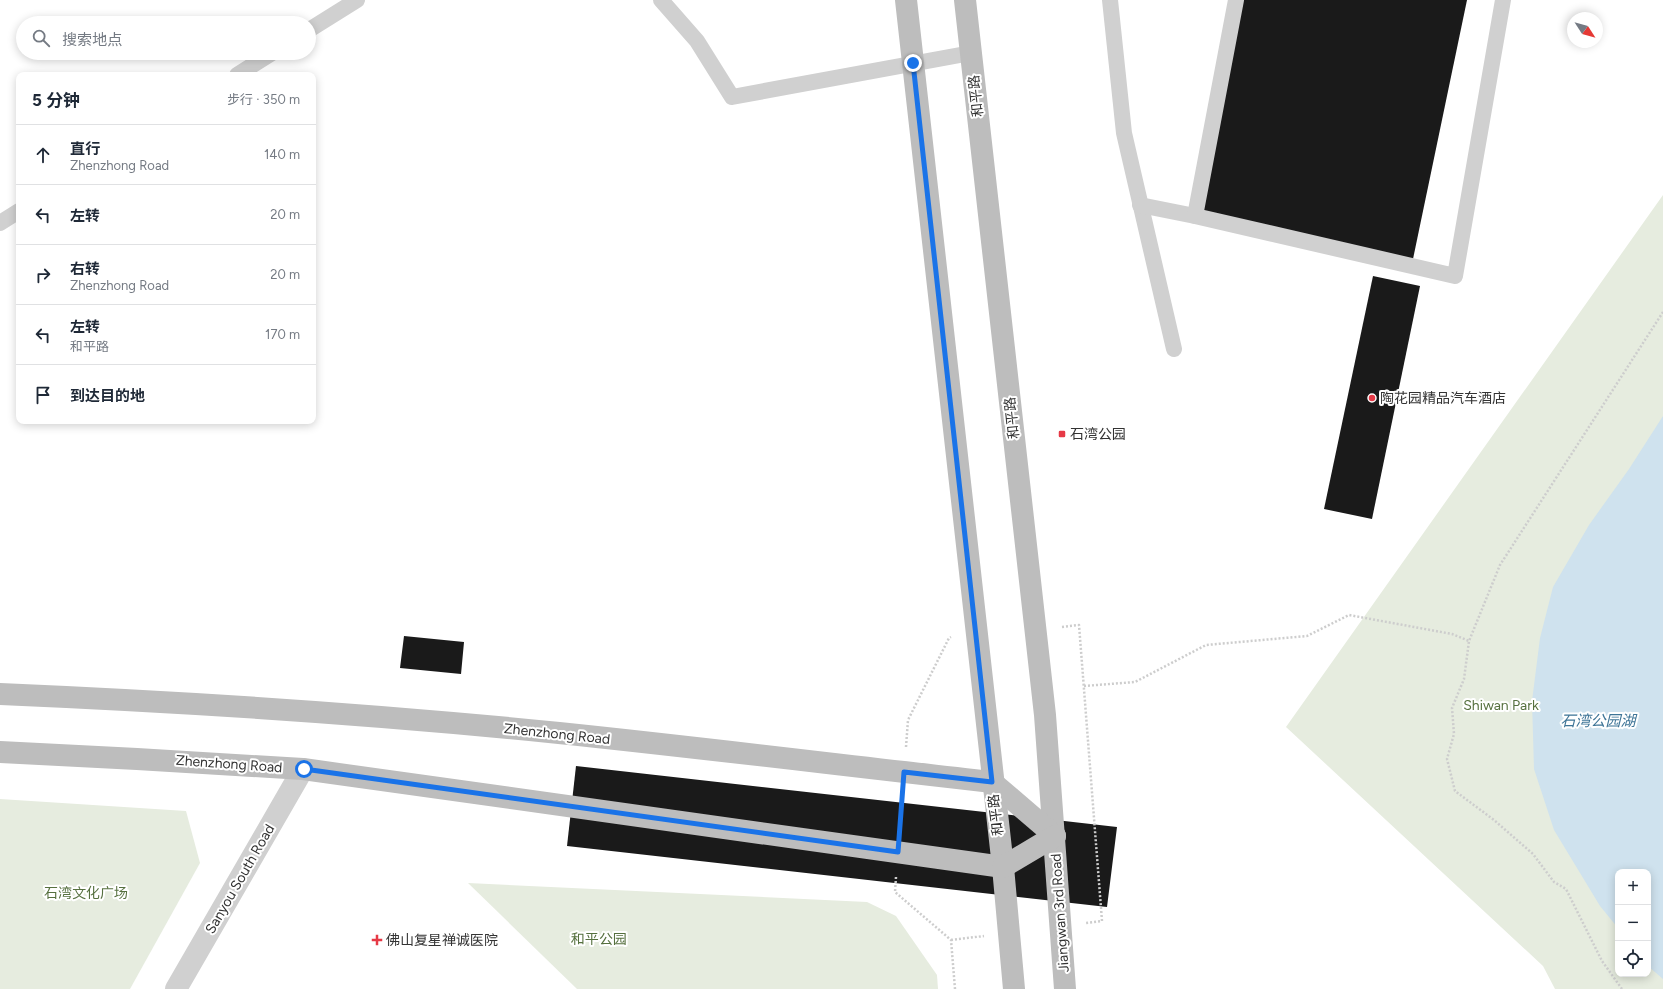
<!DOCTYPE html>
<html lang="zh">
<meta charset="utf-8">
<style>
:root{--surface:#fff;--page:#f2f2f3;--text:#1f2937;--muted:#747a83;--line:#e0e1e3}
body{margin:0;font-family:Figtree,"Noto Sans SC",sans-serif;background:var(--page);color:var(--text)}
.controls{position:absolute;right:12px;bottom:12px;display:grid;overflow:hidden;border-radius:8px;box-shadow:0 2px 10px #0003}
.controls button{width:36px;height:36px;display:grid;place-items:center;padding:0;border:0;border-bottom:1px solid var(--line);background:var(--surface);color:var(--text);font:20px sans-serif}
.compass{position:absolute;left:1567px;top:12px;width:36px;height:36px;border-radius:50%;background:var(--surface);box-shadow:0 2px 10px #0003;rotate:126deg}
.stop{position:absolute;width:12px;height:12px;margin:-9px;border:3px solid #1a73e8;border-radius:50%;background:#fff}
.stop.end{background:#1a73e8;border-color:#fff;box-shadow:0 1px 4px #0008}
.list{margin:0;padding:0;list-style:none}
h2{display:flex;justify-content:space-between;align-items:center;height:52px;margin:0;padding:0 16px;font-size:17px}
h2 small{font-size:13px;font-weight:400;color:var(--muted)}
.list li{display:grid;grid-template-columns:26px 1fr auto;gap:12px;align-items:center;box-sizing:border-box;height:60px;padding:0 16px;border-top:1px solid var(--line)}
.list b{display:block;font-size:15px;white-space:nowrap}
.list p{margin:0;font-size:13px;white-space:nowrap;color:var(--muted)}
.list em{font-size:13px;font-style:normal;color:var(--muted)}
.icon{flex:none;width:22px;height:22px;fill:none;stroke:currentColor;stroke-width:2;stroke-linecap:round;stroke-linejoin:round}
.map{position:relative;flex:none;width:1663px;height:989px;overflow:hidden}
.search{position:absolute;background:var(--surface);box-shadow:0 2px 10px #0003;left:16px;top:16px;width:300px;height:44px;display:flex;align-items:center;gap:10px;box-sizing:border-box;padding:0 14px;border-radius:22px;color:var(--muted);font-size:15px}
.panel{position:absolute;background:var(--surface);box-shadow:0 2px 10px #0003;left:16px;top:72px;width:300px;height:352px;border-radius:8px}
.map>svg:first-child{display:block}
.green{fill:#e6ecdf;fill-rule:evenodd}
.water{fill:#cfe2ee}
.building{fill:#1a1a1a}
.lines{fill:none;stroke-linecap:round;stroke-linejoin:round}
.path{stroke:#cdcdcd;stroke-width:2.5;stroke-dasharray:2 2;stroke-linecap:butt}
.service{stroke:#d0d0d0;stroke-width:16}
.tertiary{stroke:#d0d0d0;stroke-width:22}
.secondary{stroke:#bdbdbd;stroke-width:22}
.route{stroke:#1a73e8;stroke-width:5}
.poi-dot{fill:#e63946;stroke:#fff;stroke-width:1.5}
.labels{text-anchor:middle;dominant-baseline:central;stroke-width:4;stroke-linejoin:round;paint-order:stroke}
.street-label{font-size:14px;fill:#333;stroke:#fff}
.poi-label{font-size:14px;fill:#333;stroke:#fff;text-anchor:start}
.park-label{font-size:14px;fill:#56703f;stroke:#fff}
.water-label{font-size:15px;font-style:italic;fill:#3f7597;stroke:#fff}
</style>
<div class="map">
<svg width="1663" height="989" viewBox="0 0 1663 989">
<rect width="100%" height="100%" fill="#fff"/>
<!-- green -->
<g class="green">
<path d="M1663,195v794h-108l-12,-23 -257,-239zM1618,872h30v102h-30z"/>
<polygon points="0,799 186,811 200,863 130,989 0,989"/>
<polygon points="468,883 867,902 896,916 937,975 938,989 577,989"/>
</g>
<!-- water -->
<polygon class="water" points="1663,416 1663,979 1648,966 1648,872 1618,872 1618,928 1600,906 1554,830 1534,769 1532,701 1540,638 1553,587 1589,525 1629,469"/>
<!-- building -->
<g class="building">
<polygon points="1243,0 1467,0 1413,259 1198,215"/>
<polygon points="1373,276 1420,286 1372,519 1324,509"/>
<polygon points="404,636 464,642 461,674 400,668"/>
<polygon points="576,766 1117,827 1107,907 567,846"/>
</g>
<g class="lines">
<!-- path -->
<g class="path">
<polyline points="1062,627 1079,625 1102,921 1086,923"/>
<polyline points="1084,686 1135,682 1206,645 1307,636 1349,615 1452,634 1469,641"/>
<polyline points="906,747 908,720 949,638 951,637"/>
<polyline points="900,826 902,798"/>
<polyline points="896,877 895,892 951,940 955,989"/>
<polyline points="951,940 984,936"/>
<polyline points="1622,989 1602,961 1566,889 1554,882 1533,854 1494,820 1455,791 1447,759 1454,734 1452,708 1464,679 1469,641 1500,565 1663,312"/>
</g>
<!-- service -->
<g class="service">
<polyline points="661,0 697,41 732,97 971,53"/>
<polyline points="1110,0 1124,133 1174,349"/>
<polyline points="309,30 357,0"/>
<polyline points="237,75 272,53"/>
<polyline points="1140,205 1195,216 1455,276 1503,0"/>
<polyline points="1195,216 1236,0"/>
<polyline points="0,223 19,211"/>
</g>
<!-- tertiary -->
<polyline class="tertiary" points="176,989 303,769"/>
<!-- secondary -->
<g class="secondary">
<polyline points="906,0 1003,867 1014,989"/>
<polyline points="965,0 1045,715 1065,989"/>
<path d="M0,694c187,8 373,20 559,39 145,15 289,33 433,49"/>
<polyline points="0,752 137,759 303,769 1003,867"/>
<polyline points="992,782 1055,836"/>
<polyline points="1003,867 1055,836"/>
</g>
</g>
<g class="lines">
<!-- route -->
<polyline class="route" points="304,769 898,852 904,772 992,782 913,63"/>
</g>
<!-- markers -->
<g class="poi-dot">
<circle cx="1372" cy="398" r="4"/>
<rect x="1058" y="430" width="8" height="8" rx="2"/>
<path d="M375 934h4v4h4v4h-4v4h-4v-4h-4v-4h4z"/>
</g>
<g class="labels">
<!-- street labels -->
<g class="street-label">
<text transform="translate(976 96) rotate(-96)">和平路</text>
<text transform="translate(1012 418) rotate(-96)">和平路</text>
<text transform="translate(557 734) rotate(6)">Zhenzhong Road</text>
<text transform="translate(229 764) rotate(4)">Zhenzhong Road</text>
<text transform="translate(996 815) rotate(-97)">和平路</text>
<text transform="translate(240 879) rotate(-60)">Sanyou South Road</text>
<text transform="translate(1060 913) rotate(-94)">Jiangwan 3rd Road</text>
</g>
<!-- poi labels -->
<g class="poi-label">
<text x="1380" y="398">陶花园精品汽车酒店</text>
<text x="1070" y="434">石湾公园</text>
<text x="386" y="940">佛山复星禅诚医院</text>
</g>
<!-- park labels -->
<g class="park-label">
<text x="1501" y="705">Shiwan Park</text>
<text x="86" y="893">石湾文化广场</text>
<text x="599" y="939">和平公园</text>
</g>
<!-- water labels -->
<g class="water-label">
<text x="1598" y="721">石湾公园湖</text>
</g>
</g>
</svg>
<div class="controls">
<button>+</button>
<button>−</button>
<button><svg class="icon" aria-label="locate" viewBox="0 0 24 24"><circle cx="12" cy="12" r="6"/><path d="M12 2v4M12 18v4M2 12h4M18 12h4"/></svg></button>
</div>
<svg class="compass" viewBox="-18 -18 36 36"><path d="M0-13l5 13h-10z" fill="#e53935"/><path d="M0 13l5-13h-10z" fill="#747a83"/></svg>
<div class="stop" style="left:304px;top:769px"></div>
<div class="stop end" style="left:913px;top:63px"></div>
<div class="search"><svg class="icon" aria-label="search" viewBox="0 0 24 24"><circle cx="10" cy="10" r="6"/><path d="M15 15l6 6"/></svg>搜索地点</div>
<section class="panel">
<h2>5 分钟<small>步行 · 350 m</small></h2>
<ul class="list">
<li><svg class="icon" aria-label="ahead" viewBox="0 0 24 24"><path d="M12 20V5M6 11l6-6 6 6"/></svg><div><b>直行</b><p>Zhenzhong Road</p></div><em>140 m</em></li>
<li><svg class="icon" aria-label="left" viewBox="0 0 24 24"><path d="M17 20v-9H6M10 6l-5 5 5 5"/></svg><div><b>左转</b></div><em>20 m</em></li>
<li><svg class="icon" aria-label="right" viewBox="0 0 24 24"><path d="M7 20v-9h11M14 6l5 5-5 5"/></svg><div><b>右转</b><p>Zhenzhong Road</p></div><em>20 m</em></li>
<li><svg class="icon" aria-label="left" viewBox="0 0 24 24"><path d="M17 20v-9H6M10 6l-5 5 5 5"/></svg><div><b>左转</b><p>和平路</p></div><em>170 m</em></li>
<li><svg class="icon" aria-label="arrive" viewBox="0 0 24 24"><path d="M6 21V4h12l-3 4 3 4H6"/></svg><div><b>到达目的地</b></div></li>
</ul>
</section>
</div>
